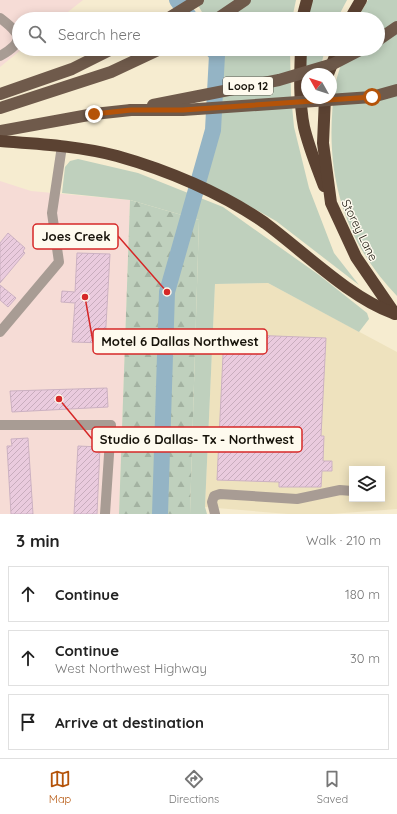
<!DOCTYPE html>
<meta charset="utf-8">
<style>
:root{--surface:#fff;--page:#f2f2f2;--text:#222;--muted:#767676;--line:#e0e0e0;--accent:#b45309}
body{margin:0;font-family:Quicksand,sans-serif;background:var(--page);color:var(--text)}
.controls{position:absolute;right:12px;bottom:12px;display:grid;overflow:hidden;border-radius:0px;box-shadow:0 2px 10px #0003}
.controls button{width:36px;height:36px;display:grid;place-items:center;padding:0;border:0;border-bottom:1px solid var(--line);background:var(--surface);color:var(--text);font:20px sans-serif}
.compass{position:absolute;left:301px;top:68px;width:36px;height:36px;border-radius:50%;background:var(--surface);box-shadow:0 2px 10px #0003;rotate:309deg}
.stop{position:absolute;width:12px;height:12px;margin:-9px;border:3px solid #b45309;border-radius:50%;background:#fff}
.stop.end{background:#b45309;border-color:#fff;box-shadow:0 1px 4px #0008}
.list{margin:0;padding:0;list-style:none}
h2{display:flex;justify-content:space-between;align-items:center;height:52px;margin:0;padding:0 16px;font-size:17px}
h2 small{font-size:13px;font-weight:400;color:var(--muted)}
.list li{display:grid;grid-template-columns:26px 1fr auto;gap:12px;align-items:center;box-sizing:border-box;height:56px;margin:0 8px 8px;padding:0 8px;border:1px solid var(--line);border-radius:0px}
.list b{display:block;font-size:15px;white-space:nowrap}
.list p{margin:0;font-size:13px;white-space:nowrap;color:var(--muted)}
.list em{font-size:13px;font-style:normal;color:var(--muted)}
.icon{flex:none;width:22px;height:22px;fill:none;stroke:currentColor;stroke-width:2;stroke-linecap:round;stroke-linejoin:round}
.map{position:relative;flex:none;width:397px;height:514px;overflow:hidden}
.search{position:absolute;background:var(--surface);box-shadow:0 2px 10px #0003;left:12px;right:12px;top:12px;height:44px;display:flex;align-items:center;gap:10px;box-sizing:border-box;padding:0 14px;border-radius:22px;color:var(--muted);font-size:15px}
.sheet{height:244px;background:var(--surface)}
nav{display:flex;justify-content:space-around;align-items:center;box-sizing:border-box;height:56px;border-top:1px solid var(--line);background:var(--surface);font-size:11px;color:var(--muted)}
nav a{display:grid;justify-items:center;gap:2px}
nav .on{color:var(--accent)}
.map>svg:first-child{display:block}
.commercial{fill:#f6dcd6}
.built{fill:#eee2be;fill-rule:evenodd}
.grass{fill:#bfd0bd}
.forest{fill:url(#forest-firs)}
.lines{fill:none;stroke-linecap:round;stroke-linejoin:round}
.river{stroke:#94b4c5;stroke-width:16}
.building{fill:url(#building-hatch);stroke:#ccb1c2}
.minor{stroke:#a89c94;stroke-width:10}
.major{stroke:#6f5a4b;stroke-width:12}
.highway{stroke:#5b4232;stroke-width:12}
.major-bridge{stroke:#6f5a4b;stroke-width:12}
.route{stroke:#b45309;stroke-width:5}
.labels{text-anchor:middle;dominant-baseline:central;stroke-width:3;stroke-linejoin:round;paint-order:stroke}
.shield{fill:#fefaee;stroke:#5c584e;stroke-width:1}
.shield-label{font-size:11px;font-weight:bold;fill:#161209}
.street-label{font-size:12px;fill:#161209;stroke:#fefaee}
.leader{fill:none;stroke:#d62828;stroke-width:1.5}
.callout-dot{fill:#d62828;stroke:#fefaee;stroke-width:1.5}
.callout{fill:#fefaee;stroke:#d62828;stroke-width:1.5}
.callout-label{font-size:13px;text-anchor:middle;font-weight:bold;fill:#161209}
</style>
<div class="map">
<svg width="397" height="514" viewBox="0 0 397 514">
<defs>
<pattern id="forest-firs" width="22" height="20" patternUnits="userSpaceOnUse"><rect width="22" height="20" fill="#bfd0bd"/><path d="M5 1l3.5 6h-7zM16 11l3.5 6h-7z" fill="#a3b2a1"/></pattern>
<pattern id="building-hatch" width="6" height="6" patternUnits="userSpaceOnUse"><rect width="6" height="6" fill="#eacbde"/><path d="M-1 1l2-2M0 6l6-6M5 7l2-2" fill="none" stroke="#c8adbd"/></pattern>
</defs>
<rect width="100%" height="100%" fill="#f6ecd0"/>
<!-- commercial -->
<g class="commercial">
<polygon points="0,0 83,0 59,19 19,19 19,49 22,49 0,67"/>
<polygon points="0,181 31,191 130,200 119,514 0,514"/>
</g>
<!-- built -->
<path class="built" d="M268,283l129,69v157l-66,5h-43l-83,-7 10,-223zM352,469h30v30h-30z"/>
<!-- grass -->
<g class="grass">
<polygon points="195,0 296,0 292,19 206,19"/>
<polygon points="310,0 347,0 337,19 305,19"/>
<path d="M368,0h29v296c-56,-58 -74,-129 -62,-209 2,-12 7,-25 11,-38h32v-30h-21z"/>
<path d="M218,49h72l1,46 3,32 15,61 25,65 25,32 -83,-64 -30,-17 -43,-21c12,-45 24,-87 15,-134z"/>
<polygon points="302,49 325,49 319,74 307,74 307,95 303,95"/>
<polygon points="78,159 138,173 223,207 319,275 367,313 369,319 359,332 268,283 215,284 205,507 207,514 190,514 199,220 130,200 62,193 65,167 70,161"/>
</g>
<!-- forest -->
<polygon class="forest" points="130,200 199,220 190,514 119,514"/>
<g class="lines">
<!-- river -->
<g class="river">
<polyline points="177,0 191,19"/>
<polyline points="160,514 167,292 213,130 217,55 212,49"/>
</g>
</g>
<!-- building -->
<g class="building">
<polygon points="8,233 25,248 23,251 25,253 0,283 0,243"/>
<polygon points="77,253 110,254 105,343 72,342 75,303 61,302 62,291 75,292"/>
<polygon points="0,285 16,298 8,307 0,300"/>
<polygon points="224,334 326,338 321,436 324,436 323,461 332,461 332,471 322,471 321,487 279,487 279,482 217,480"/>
<polygon points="107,388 108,407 12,412 10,391"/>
<polygon points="28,438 33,514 11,514 7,446 12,446 11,439"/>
<polygon points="78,446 100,447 97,514 74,514"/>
</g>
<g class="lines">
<!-- minor -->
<g class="minor">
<path d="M0,18c21,16 26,23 0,38"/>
<polyline points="0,332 59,262 52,213 62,146"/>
<polyline points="0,425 111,425 105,514"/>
<polyline points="215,514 212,502 214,496 220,494 297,499 340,490 352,491"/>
</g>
<!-- major -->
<g class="major">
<polyline points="167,19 198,0"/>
<polyline points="217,19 245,0"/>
<polyline points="378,40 397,27"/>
<polyline points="0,94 72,69 112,49"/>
<polyline points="372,97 397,90"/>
<polyline points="0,108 111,72 160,49"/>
<polyline points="0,131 94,114 131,110"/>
</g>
<!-- highway -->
<g class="highway">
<polyline points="302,19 307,0"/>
<polyline points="350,19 361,0"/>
<path d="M301,49c-1,25 -2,53 3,78 5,21 13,40 20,59"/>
<polyline points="328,74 338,49"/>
<polyline points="325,98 323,143 331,203 356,257 395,314"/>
<path d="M0,141c39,3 79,5 117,15 50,14 105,37 148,67 38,28 85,75 128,90"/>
</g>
<!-- major-bridge -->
<g class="major-bridge">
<polyline points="153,105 279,80 333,64 362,49"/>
<polyline points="131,110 183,110 372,97"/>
</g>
</g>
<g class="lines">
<!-- route -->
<polyline class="route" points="94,114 131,110 183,110 372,97"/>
</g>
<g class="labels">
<!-- shield labels -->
<rect class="shield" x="223" y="77" width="50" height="18" rx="3"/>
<g class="shield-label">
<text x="248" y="86">Loop 12</text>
</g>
<!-- street labels -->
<g class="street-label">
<text transform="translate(360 230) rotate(64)">Storey Lane</text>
</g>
</g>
<!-- callouts -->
<path class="leader" d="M167 292L118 236M85 297L93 342M59 399L92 439"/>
<g class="callout-dot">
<circle cx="167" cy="292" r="4"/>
<circle cx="85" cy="297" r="4"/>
<circle cx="59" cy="399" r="4"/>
</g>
<g class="callout">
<rect x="33" y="224" width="85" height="25" rx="4"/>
<rect x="93" y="329" width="174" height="25" rx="4"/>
<rect x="92" y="427" width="210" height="25" rx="4"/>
</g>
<g class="callout-label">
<text x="76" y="241">Joes Creek</text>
<text x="180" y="346">Motel 6 Dallas Northwest</text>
<text x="197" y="444">Studio 6 Dallas- Tx - Northwest</text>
</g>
</svg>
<div class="controls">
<button><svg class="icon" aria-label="layers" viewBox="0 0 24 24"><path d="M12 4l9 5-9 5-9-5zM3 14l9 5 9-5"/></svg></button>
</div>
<svg class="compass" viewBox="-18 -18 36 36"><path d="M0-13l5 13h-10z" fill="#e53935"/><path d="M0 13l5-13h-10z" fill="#767676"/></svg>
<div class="stop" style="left:372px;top:97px"></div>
<div class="stop end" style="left:94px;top:114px"></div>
<div class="search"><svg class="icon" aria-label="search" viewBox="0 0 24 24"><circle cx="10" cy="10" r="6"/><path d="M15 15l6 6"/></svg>Search here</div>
</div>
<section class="sheet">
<h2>3 min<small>Walk · 210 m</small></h2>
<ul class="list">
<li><svg class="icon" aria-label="ahead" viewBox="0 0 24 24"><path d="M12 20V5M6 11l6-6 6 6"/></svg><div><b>Continue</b></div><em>180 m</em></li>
<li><svg class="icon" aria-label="ahead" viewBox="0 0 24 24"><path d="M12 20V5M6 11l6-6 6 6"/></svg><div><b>Continue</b><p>West Northwest Highway</p></div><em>30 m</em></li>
<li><svg class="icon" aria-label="arrive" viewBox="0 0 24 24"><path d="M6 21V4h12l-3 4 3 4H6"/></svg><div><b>Arrive at destination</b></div></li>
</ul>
</section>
<nav>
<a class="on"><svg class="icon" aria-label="map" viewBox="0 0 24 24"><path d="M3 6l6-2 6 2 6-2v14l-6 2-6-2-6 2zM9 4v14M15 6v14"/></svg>Map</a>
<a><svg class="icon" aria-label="directions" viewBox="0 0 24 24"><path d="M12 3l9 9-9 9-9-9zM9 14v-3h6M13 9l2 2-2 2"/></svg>Directions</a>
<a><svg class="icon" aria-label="saved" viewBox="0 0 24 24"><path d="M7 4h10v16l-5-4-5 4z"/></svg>Saved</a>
</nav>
